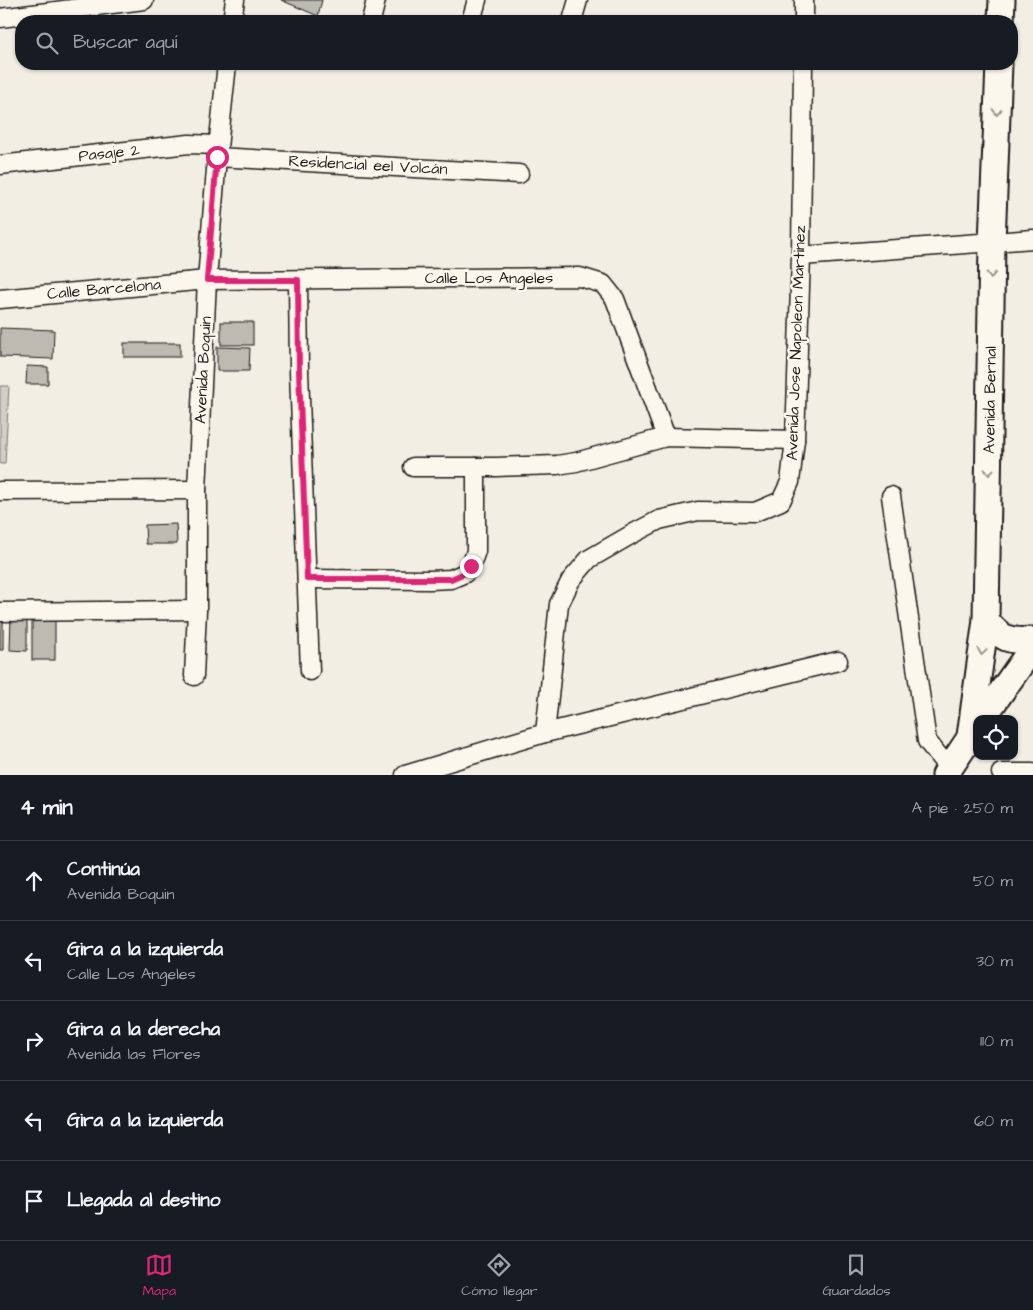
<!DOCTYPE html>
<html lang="es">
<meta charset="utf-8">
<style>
:root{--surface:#171b24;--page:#20242c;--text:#f1f3f6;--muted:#9ea1a6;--line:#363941;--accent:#db2777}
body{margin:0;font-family:"Architects Daughter",sans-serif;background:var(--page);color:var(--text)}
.controls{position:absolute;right:15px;bottom:15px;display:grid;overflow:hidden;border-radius:10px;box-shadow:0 1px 4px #0004}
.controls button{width:45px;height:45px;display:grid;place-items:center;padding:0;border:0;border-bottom:1px solid var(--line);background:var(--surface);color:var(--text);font:25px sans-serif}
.stop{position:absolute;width:15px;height:15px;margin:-11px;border:4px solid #db2777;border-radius:50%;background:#fff}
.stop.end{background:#db2777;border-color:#fff;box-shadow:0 1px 5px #0008}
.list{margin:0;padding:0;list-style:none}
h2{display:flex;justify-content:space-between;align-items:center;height:65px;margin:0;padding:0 20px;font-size:21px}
h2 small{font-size:16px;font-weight:400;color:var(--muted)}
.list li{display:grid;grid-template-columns:32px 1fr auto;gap:15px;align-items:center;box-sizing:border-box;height:80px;padding:0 20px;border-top:1px solid var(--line)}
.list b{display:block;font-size:19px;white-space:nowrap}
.list p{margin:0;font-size:16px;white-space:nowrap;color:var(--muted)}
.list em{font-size:16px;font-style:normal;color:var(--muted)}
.icon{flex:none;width:28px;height:28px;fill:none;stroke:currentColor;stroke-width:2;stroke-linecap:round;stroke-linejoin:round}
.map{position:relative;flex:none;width:1033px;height:775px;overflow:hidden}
.search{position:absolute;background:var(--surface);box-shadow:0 1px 4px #0004;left:15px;right:15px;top:15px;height:55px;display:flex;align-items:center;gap:12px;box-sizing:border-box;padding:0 18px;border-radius:20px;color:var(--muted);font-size:19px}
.sheet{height:465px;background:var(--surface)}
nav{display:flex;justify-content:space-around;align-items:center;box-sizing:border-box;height:70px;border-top:1px solid var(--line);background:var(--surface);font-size:14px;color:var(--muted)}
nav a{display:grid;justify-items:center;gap:2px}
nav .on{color:var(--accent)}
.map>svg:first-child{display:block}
.pitch{fill:#d2cfc6;stroke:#777671}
.building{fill:#bdbab1;stroke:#1c1c1c}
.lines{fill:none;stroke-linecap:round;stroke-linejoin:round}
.minor-casing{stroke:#1c1c1c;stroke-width:21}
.secondary-casing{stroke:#1c1c1c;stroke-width:29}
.minor{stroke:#fbf7ec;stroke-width:18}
.secondary{stroke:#fbf7ec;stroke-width:25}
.oneway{stroke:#97948e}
.route{stroke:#db2777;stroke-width:6}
.labels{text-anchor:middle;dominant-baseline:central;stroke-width:5;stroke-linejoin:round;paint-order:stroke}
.street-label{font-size:16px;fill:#1c1c1c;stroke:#fbf7ec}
</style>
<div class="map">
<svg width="1033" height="775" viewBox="0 0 1033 775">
<rect width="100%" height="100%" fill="#f2eee4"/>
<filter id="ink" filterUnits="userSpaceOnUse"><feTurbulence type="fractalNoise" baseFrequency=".02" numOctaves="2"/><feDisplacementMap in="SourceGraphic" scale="10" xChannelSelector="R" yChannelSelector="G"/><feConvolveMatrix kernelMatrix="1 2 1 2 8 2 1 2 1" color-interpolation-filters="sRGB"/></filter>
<g filter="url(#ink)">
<!-- pitch -->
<polygon class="pitch" points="0,386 9,386 5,464 0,464"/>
<!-- building -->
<g class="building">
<polygon points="281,0 322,0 318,16"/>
<rect x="221" y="322" width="32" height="23"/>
<polygon points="0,328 54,330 53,359 0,357"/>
<rect x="124" y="343" width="56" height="14"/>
<polygon points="217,347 250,348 249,371 217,371"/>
<polygon points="27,366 48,367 48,384 26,384"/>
<polygon points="176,524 177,544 146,544 145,525"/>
<polygon points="11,616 27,617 27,651 10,650"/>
<rect x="32" y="619" width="23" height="41"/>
<rect x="0" y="620" width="3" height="30"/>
</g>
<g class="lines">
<!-- minor casing -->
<g class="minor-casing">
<g id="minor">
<polyline points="0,18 144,0"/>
<polyline points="232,21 235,0"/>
<polyline points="371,21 376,0"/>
<polyline points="471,21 477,0"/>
<polyline points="572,21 578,0"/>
<polyline points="804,21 804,0"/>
<polyline points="217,157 519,174"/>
<polyline points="0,165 189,144 218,145"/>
<polyline points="801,256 1033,239"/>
<polyline points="298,280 299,371 310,671"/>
<polyline points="0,299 207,280 580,277 603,284 615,299 666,437"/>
<polyline points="413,467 496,467 557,465 576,462 666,437 795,440"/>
<polyline points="0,491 197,490"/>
<polyline points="891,496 927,741 949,769"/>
<polyline points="307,579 430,580 451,579 465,573 471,565 476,551 476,467"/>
<polyline points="0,612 197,610"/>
<polyline points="194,676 197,610 197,490 207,280 217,157 227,64"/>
<polyline points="545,733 559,604 571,580 589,559 634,533 659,520 698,511 755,512 781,501 790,482 795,440 801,256 803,64"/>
<polyline points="1001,773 1033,773"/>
<polyline points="405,775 545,733 838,661"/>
</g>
</g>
<!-- secondary casing -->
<g class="secondary-casing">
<g id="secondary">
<polyline points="1001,21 1002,0"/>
<path d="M986,620c15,19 23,22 47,20"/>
<polyline points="982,719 1033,647"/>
<polyline points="970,736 986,620 992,243 999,64"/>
<polyline points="945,775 977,727"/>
</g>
</g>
<!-- minor -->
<use href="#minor" class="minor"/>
<!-- secondary -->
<use href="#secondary" class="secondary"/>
</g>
<!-- one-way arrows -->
<defs><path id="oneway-chevron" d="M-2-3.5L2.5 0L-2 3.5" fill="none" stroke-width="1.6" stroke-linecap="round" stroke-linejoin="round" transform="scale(1.25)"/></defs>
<g class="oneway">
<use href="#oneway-chevron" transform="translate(997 112) rotate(92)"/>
<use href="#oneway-chevron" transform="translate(991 275) rotate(91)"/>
<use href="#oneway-chevron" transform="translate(989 472) rotate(91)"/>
<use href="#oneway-chevron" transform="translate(982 652) rotate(98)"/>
</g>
</g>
<g class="lines" filter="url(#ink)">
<!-- route -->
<polyline class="route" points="217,157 207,280 298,280 299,371 307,579 451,579 465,573 471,566"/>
</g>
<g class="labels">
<!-- street labels -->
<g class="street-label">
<text transform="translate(109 153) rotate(-6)">Pasaje 2</text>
<text transform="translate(368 165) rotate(3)">Residencial eel Volcán</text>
<text x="489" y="278">Calle Los Angeles</text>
<text transform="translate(104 289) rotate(-5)">Calle Barcelona</text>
<text transform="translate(796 343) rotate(-88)">Avenida Jose Napoleon Martinez</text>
<text transform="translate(203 370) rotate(-87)">Avenida Boquin</text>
<text transform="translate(990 400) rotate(-89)">Avenida Bernal</text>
</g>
</g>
</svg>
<div class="controls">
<button><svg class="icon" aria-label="locate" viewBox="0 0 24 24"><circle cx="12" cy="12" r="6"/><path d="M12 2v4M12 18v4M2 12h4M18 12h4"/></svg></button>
</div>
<div class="stop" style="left:217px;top:157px"></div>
<div class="stop end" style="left:471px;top:566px"></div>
<div class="search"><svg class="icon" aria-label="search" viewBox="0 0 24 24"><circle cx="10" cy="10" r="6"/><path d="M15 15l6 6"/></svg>Buscar aquí</div>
</div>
<section class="sheet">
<h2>4 min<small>A pie · 250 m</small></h2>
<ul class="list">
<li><svg class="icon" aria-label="ahead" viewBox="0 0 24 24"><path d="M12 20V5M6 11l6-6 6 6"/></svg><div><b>Continúa</b><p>Avenida Boquin</p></div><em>50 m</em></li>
<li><svg class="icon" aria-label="left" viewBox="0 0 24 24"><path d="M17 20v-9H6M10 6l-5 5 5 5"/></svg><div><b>Gira a la izquierda</b><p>Calle Los Angeles</p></div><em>30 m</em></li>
<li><svg class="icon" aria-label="right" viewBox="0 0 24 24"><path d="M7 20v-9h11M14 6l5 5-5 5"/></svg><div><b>Gira a la derecha</b><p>Avenida las Flores</p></div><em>110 m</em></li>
<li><svg class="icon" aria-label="left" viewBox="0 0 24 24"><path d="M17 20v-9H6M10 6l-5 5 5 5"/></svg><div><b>Gira a la izquierda</b></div><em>60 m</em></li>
<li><svg class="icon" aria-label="arrive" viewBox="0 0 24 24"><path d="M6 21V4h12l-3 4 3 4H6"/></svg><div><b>Llegada al destino</b></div></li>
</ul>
</section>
<nav>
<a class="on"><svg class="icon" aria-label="map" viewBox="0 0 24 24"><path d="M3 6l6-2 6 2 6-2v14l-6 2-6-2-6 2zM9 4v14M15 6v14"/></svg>Mapa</a>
<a><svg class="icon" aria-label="directions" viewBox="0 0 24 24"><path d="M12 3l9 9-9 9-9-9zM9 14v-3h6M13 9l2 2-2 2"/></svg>Cómo llegar</a>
<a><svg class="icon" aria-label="saved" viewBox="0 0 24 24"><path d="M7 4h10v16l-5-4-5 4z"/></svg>Guardados</a>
</nav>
